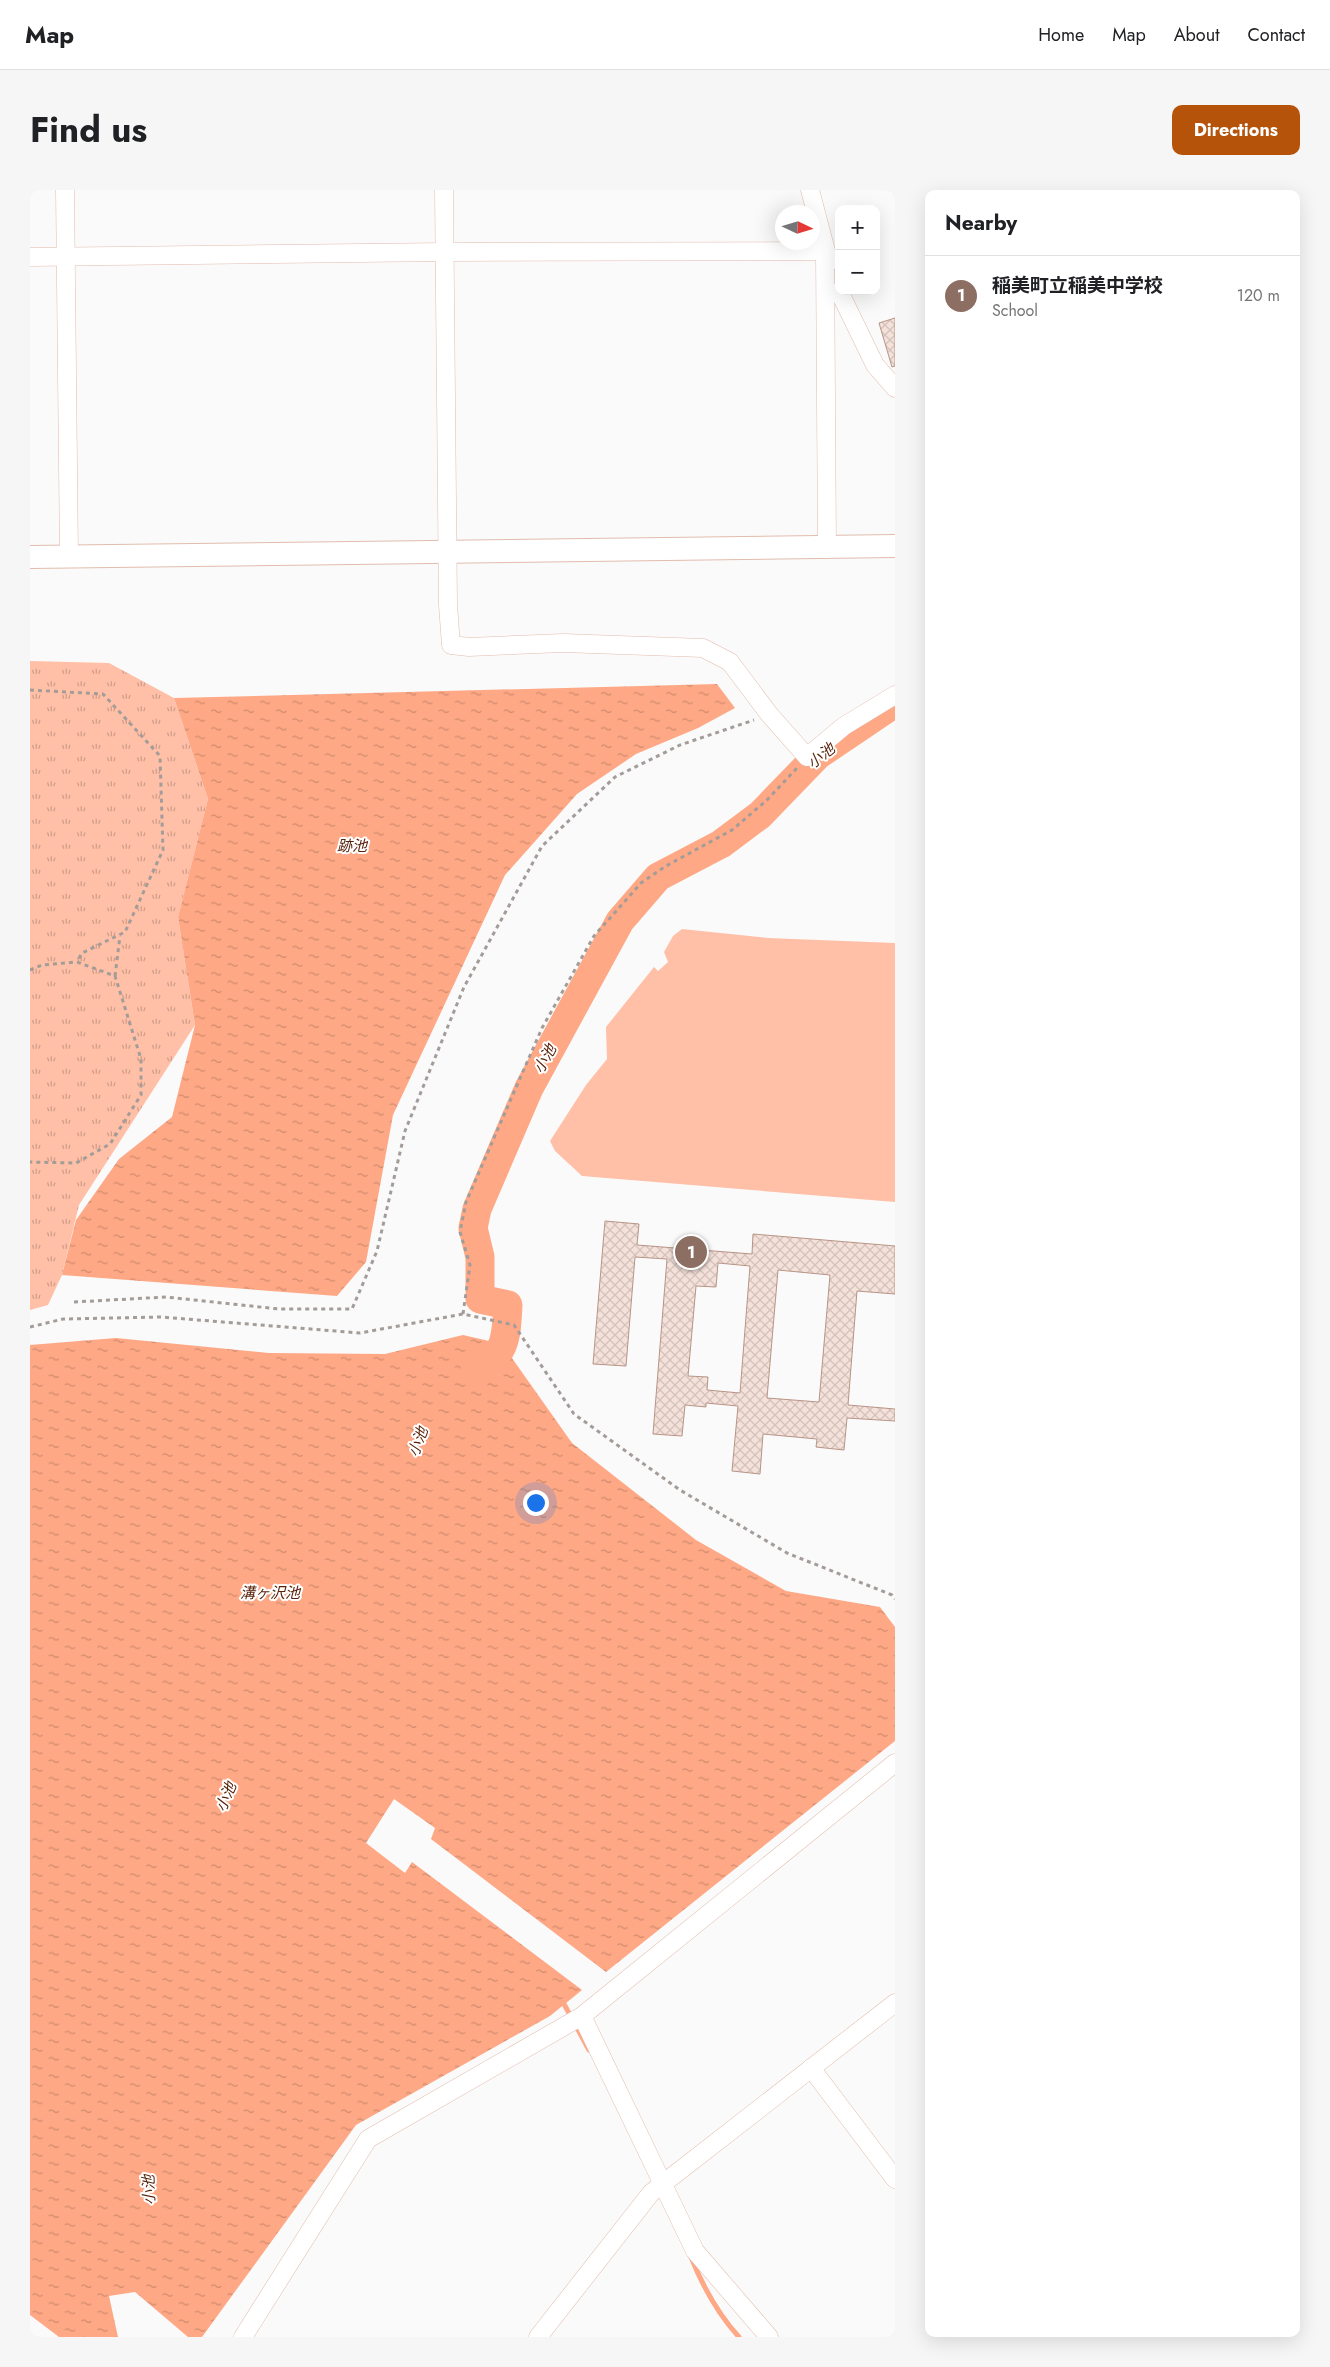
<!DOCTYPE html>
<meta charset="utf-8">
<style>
:root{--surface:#fff;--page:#f6f6f6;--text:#202124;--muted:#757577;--line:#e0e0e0;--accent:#b45309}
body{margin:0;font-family:Jost,"Noto Sans JP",sans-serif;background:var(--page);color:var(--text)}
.controls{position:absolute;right:15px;top:15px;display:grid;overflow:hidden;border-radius:10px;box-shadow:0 5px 20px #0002}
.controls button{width:45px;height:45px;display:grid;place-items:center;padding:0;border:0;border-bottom:1px solid var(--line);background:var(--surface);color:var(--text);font:25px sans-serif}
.compass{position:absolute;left:745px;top:15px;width:45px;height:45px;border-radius:50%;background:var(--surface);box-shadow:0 5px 20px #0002;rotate:94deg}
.you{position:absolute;left:505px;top:1312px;width:18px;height:18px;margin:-12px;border:4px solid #fff;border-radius:50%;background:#1a73e8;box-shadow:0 0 0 8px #1a73e833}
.badge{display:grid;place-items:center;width:32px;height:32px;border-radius:50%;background:var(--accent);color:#fff;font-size:16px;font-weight:700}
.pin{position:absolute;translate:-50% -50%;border:2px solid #fff;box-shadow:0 1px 5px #0006}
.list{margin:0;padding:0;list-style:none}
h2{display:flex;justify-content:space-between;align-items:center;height:65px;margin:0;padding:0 20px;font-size:21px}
h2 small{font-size:16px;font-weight:400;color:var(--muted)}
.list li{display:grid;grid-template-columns:32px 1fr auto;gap:15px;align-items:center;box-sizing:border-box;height:80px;padding:0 20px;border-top:1px solid var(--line)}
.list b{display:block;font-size:19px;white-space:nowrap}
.list p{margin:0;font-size:16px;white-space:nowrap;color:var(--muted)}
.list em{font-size:16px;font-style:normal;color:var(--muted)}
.map{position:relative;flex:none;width:865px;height:2147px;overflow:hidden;border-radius:10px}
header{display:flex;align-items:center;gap:30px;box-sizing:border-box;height:70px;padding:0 25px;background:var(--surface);border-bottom:1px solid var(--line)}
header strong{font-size:24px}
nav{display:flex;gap:28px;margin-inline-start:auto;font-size:18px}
.intro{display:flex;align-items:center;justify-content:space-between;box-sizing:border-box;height:120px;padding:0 30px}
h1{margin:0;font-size:35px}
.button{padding:12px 22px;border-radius:10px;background:var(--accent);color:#fff;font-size:18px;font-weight:700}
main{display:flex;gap:30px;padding:0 30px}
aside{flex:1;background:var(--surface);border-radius:10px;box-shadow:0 5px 20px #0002}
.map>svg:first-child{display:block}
.grass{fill:url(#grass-tufts)}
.garden{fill:#ffc0a7}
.water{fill:url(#water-ripples)}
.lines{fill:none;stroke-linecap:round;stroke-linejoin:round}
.stream{stroke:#fea885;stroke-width:5}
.river{stroke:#fea885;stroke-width:29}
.building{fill:url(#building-cross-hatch);stroke:#b89486;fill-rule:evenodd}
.minor-casing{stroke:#e2bcad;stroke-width:19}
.tertiary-casing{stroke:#e2bcad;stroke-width:24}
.path{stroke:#a39c99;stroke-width:3;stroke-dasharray:4 4;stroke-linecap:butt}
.minor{stroke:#fff;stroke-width:18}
.tertiary{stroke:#fff;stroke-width:22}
.labels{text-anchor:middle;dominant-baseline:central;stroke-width:4;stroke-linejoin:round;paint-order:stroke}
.water-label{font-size:15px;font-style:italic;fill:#58230a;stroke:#fff}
</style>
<header>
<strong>Map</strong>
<nav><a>Home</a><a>Map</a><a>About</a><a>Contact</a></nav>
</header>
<div class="intro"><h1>Find us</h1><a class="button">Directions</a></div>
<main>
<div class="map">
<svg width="865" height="2147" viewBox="0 0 865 2147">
<defs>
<pattern id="grass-tufts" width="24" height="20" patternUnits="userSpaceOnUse" patternTransform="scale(1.25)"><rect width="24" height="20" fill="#ffc0a7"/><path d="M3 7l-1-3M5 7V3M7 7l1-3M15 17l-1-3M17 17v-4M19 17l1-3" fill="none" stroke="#d09d89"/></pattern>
<pattern id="water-ripples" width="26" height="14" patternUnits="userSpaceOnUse" patternTransform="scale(1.25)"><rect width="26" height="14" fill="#fea885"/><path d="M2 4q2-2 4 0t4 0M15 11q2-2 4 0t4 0" fill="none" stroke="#cf8a6d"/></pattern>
<pattern id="building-cross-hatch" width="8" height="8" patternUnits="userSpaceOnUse" patternTransform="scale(1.25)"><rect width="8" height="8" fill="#f4e1da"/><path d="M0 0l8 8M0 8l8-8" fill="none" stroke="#d3c2bc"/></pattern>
</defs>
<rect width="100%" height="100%" fill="#fafafa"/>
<!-- grass -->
<polygon class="grass" points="0,471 79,473 144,508 178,609 148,727 165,835 49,1015 32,1085 18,1115 0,1120"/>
<!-- garden -->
<polygon class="garden" points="652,739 738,748 865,753 865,1012 552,986 525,961 520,951 556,895 577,869 576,837 624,777 628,781 638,772 634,762 643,746"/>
<!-- water -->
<g class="water">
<polygon points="687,494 705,518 668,538 606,564 547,604 475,685 363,925 336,1072 307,1106 32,1085 46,1030 89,969 142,927 165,835 148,727 178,609 144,508"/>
<polygon points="433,1145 472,1154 542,1253 666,1350 756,1401 850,1417 865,1437 865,1551 576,1782 401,1649 405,1638 364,1609 336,1653 375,1683 382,1672 552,1800 520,1826 326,1935 172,2147 158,2147 105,2102 79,2106 88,2147 29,2147 0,2125 0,1155 86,1148 239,1163 355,1164"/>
</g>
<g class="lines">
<!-- stream -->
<g class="stream">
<polyline points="530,1812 534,1814 559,1860"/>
<path d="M661,2067c12,30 26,56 48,80"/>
</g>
<!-- river -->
<path class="river" d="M445,1181c32,-16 31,-34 33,-66l-28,-6v-42l-7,-29 4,-19 52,-121 91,-167 38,-44 63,-33 39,-29 58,-60 77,-52"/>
</g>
<!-- building -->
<g class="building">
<polygon points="865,128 865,176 862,177 849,133"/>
<path d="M575,1031l34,3 -2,21 115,9 1,-20 142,12v48l-38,-3 -9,114 47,4v12l-48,-3 -3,32 -28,-3 1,-8 -54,-5 -3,40 -28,-3 6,-65 -32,-3v4l-21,-2 -3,31 -29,-2 14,-175 -32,-2 -9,109 -33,-2zM688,1073l32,3 -10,127 -33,-3 1,-13 -20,-1 8,-90 20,1zM748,1080l52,5 -11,127 -52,-4z"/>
</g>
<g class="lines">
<!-- minor casing -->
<g class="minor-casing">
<g id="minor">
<polyline points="35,0 39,367"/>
<polyline points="414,0 418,415 421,455 439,457 533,453 673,458 700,472 739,524 777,567 814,536 865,505"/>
<polyline points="780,0 799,72"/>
<polyline points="795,61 797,359"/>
<polyline points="0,67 415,62 795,61"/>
<polyline points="809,101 845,175 865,198"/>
<polyline points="552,1826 665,2061 739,2147"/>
<polyline points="781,1878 865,1989"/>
<polyline points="213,2147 338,1949 552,1826 865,1573"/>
<polyline points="508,2147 621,2003 865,1813"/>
</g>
</g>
<!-- tertiary casing -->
<g class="tertiary-casing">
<polyline id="tertiary" points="0,367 865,356"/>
</g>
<!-- path -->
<g class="path">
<polyline points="0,500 73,504 130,566 133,660 95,742 52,763 47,772 85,786 111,869 111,905 80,954 46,973 0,972"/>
<polyline points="0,780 12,775 47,772"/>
<polyline points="85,786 90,746"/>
<polyline points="44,1112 136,1107 249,1119 322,1119 347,1061 375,941 434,797 512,656 585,587 650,555 724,530"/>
<polyline points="433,1124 440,1075 430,1042 436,1012 512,838 564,746 611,693 636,676 702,640 737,610 767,578"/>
<polyline points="0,1137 33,1129 131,1127 330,1143 433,1124 484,1135 544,1224 650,1300 757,1363 862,1405 865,1409"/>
</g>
<!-- minor -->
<use href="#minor" class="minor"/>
<!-- tertiary -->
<use href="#tertiary" class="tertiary"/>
</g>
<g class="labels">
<!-- water labels -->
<g class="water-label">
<text transform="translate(791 566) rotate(-39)">小池</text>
<text x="322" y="656">跡池</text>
<text transform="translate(515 869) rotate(-61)">小池</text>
<text transform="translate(388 1252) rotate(-70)">小池</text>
<text x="240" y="1403">溝ヶ沢池</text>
<text transform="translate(196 1607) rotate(-67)">小池</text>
<text transform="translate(119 2000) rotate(-92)">小池</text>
</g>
</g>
</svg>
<div class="controls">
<button>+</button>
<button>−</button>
</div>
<svg class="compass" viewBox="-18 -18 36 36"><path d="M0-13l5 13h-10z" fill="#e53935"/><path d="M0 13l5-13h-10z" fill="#757577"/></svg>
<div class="you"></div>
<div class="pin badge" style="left:661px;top:1062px;background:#8d6e63">1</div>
</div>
<aside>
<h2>Nearby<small></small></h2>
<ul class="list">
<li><span class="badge" style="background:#8d6e63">1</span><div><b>稲美町立稲美中学校</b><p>School</p></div><em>120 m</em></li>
</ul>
</aside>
</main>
